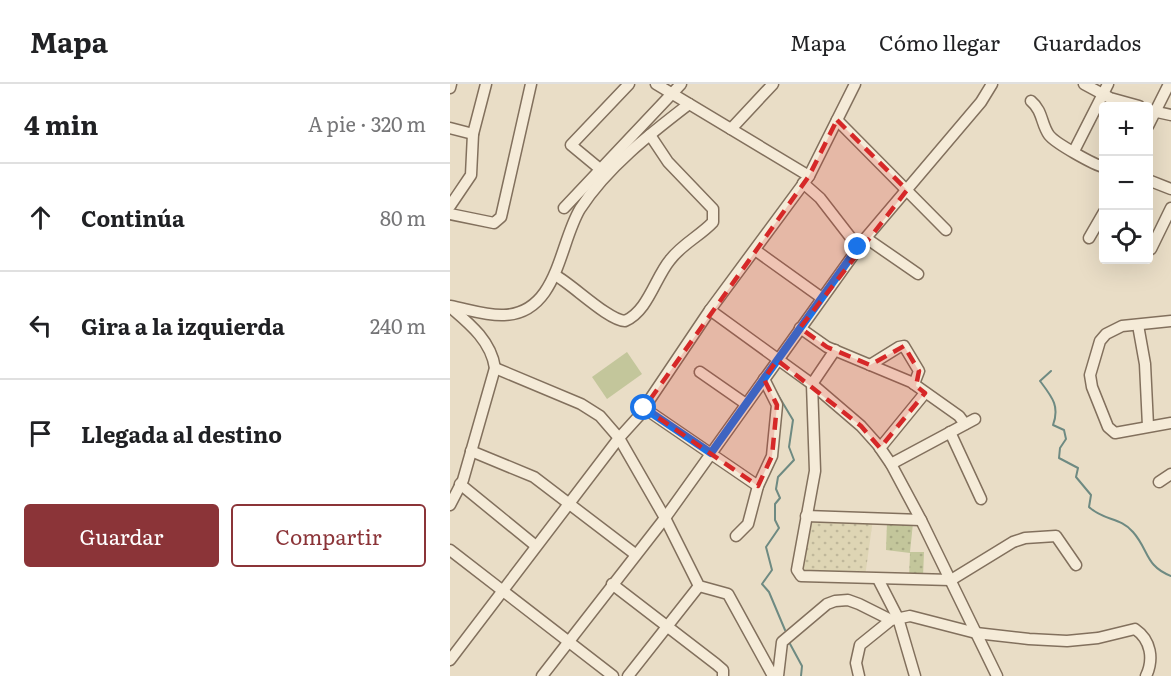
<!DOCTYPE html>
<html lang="es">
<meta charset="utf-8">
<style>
:root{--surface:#fff;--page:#f2f2f2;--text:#202124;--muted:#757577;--line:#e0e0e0;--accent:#8b3438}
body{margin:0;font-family:Literata,serif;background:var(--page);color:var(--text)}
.controls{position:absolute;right:18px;top:18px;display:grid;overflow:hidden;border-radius:6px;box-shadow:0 6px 24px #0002}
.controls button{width:54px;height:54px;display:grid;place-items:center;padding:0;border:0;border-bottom:2px solid var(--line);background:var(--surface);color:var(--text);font:30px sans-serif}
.stop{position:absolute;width:18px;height:18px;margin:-14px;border:4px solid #1a73e8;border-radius:50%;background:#fff}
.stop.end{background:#1a73e8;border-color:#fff;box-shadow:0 2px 6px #0008}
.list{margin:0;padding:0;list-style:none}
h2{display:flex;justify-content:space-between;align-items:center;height:78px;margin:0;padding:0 24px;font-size:26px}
h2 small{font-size:20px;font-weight:400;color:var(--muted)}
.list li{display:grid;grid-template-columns:39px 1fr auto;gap:18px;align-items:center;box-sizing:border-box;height:108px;padding:0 24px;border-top:2px solid var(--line)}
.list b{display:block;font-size:22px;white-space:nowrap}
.list em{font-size:20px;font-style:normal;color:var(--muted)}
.actions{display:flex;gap:12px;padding:18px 24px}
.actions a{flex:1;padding:14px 0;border:2px solid var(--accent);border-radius:6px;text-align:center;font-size:21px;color:var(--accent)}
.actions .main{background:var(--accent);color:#fff}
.icon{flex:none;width:33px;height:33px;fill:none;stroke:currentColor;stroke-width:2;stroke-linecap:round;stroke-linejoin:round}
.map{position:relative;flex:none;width:721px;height:592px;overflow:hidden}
header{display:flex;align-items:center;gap:36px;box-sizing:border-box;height:84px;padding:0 30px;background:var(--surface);border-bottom:2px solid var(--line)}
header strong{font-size:28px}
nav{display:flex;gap:33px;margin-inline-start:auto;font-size:21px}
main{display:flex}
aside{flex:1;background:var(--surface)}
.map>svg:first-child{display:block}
.farmland{fill:url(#farmland-dots)}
.grass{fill:url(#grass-dots)}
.garden{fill:#c3c69b}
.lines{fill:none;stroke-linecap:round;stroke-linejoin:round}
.stream{stroke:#6e8a82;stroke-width:2}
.minor-casing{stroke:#82705d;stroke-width:13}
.minor{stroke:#f5ebd8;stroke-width:10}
.route{stroke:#1a73e8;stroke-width:8}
.marked{fill:#d62828;fill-opacity:0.2;stroke:#d62828;stroke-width:4.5;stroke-dasharray:12 8;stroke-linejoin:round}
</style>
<header>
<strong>Mapa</strong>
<nav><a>Mapa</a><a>Cómo llegar</a><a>Guardados</a></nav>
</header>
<main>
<aside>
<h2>4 min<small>A pie · 320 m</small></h2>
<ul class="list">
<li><svg class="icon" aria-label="ahead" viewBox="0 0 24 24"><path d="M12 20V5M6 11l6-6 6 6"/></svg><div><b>Continúa</b></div><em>80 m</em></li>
<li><svg class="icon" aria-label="left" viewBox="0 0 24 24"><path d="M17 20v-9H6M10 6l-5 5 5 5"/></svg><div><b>Gira a la izquierda</b></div><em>240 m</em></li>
<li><svg class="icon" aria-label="arrive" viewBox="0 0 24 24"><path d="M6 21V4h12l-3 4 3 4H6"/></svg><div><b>Llegada al destino</b></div></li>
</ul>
<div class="actions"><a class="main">Guardar</a><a>Compartir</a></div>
</aside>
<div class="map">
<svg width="721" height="592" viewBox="0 0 721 592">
<defs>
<pattern id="farmland-dots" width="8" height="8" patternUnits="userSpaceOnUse" patternTransform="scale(1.5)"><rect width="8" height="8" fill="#ded5b4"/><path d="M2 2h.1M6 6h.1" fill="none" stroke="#bfb79a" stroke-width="1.8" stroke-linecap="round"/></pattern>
<pattern id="grass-dots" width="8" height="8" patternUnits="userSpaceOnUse" patternTransform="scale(1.5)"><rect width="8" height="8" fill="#c3c69b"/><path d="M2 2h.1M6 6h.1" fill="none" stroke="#a8aa85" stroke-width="1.8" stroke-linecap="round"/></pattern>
</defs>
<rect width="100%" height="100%" fill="#e9ddc6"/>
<!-- farmland -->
<polygon class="farmland" points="356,432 423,435 415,493 352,490 349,484"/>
<!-- grass -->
<polygon class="grass" points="437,438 463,439 460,468 474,468 473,493 459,494 460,469 436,466"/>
<!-- garden -->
<polygon class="garden" points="177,268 192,290 157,315 142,293"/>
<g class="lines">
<!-- stream -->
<g class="stream">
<path d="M601,287l-11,10c12,16 20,25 13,44l11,5 2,9 -6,9 -1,10 19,10 -2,9 15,18 -2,12c15,14 31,10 44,25 16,18 12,34 38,44"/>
<polyline points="325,306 343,336 339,363 344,376 328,393 326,405 330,414 325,420 325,436 329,444 316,463 322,486 312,500 319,508 335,546"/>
<polyline points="339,558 352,582 351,592"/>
</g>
<!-- minor casing -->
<g class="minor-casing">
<g id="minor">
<polyline points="206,0 359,92"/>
<polyline points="634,0 660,14 689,22"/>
<polyline points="0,4 1,0"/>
<path d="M581,17c12,10 10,23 18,34 6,8 45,30 55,32"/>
<polyline points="698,26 721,31"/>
<polyline points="387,36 496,146"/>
<polyline points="698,42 719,0"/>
<polyline points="0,44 23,50"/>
<polyline points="281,45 323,0"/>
<polyline points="624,67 658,0"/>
<polyline points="150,85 121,61 179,0"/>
<polyline points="698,96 721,105"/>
<polyline points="353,99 370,114 408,163"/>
<polyline points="0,122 21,91 23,50 36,0"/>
<polyline points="114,124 231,0"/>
<polyline points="0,130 44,139 51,133 81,0"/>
<polyline points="416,154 468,190"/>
<polyline points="639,154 654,128"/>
<polyline points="701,165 721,124"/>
<polyline points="305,166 372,214"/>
<path d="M105,191c18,10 53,45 70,46 23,-10 30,-43 45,-61 12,-16 30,-24 43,-38v-13l-45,-47 -18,-27"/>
<path d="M0,222c17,3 37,10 54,9 54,-2 55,-71 76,-106 27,-42 70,-75 109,-105"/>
<path d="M0,223c20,17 41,34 45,61l-32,112 -13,25"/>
<polyline points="260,226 362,300 411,342 428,361 441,380 471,436 547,592"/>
<polyline points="721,237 672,242 656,250 650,257 640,291 642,303 658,343 665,349 721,339"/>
<polyline points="688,241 695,280 698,342"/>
<polyline points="350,244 377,263 461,298 509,332 515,340"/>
<polyline points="385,266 362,300 365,387 347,486 351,492 501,496 563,458 575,454 606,452 626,481"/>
<polyline points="420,281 449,263 454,262 469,287 464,300"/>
<polyline points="45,284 131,320 150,332 169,354 215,434 249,502 278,510 323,592"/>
<polyline points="250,288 296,320"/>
<polyline points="194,324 308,402"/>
<polyline points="500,348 531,415"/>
<polyline points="430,364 475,309"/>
<polyline points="21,367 84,393 185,470"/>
<polyline points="441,380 525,335"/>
<polyline points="709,398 721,390"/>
<polyline points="10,400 86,462"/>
<polyline points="356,432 471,436"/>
<polyline points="286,452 298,440 308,402 322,372 327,321 314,295"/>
<polyline points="0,466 163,592"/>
<polyline points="428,495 448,534 465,592"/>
<polyline points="162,500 266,580 273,586 273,592"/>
<polyline points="0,576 169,354 188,333 260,226 359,92 405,0"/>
<polyline points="92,592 215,434 414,156 531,18 542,0"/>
<polyline points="178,592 249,502"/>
<polyline points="328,592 332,558 377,520 385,517 398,516 409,520 441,536"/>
<path d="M409,592l-3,-13 4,-18 31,-25 19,-4 66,17 53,6 38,2 31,-3 37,-9c16,11 19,30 11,47"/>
</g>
</g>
<!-- minor -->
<use href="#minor" class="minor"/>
</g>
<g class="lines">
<!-- route -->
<polyline class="route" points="194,324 261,369 408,163"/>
</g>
<!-- marked area -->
<path class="marked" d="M387,36l70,70 -107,138 27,19 43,18 34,-19 15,25 -3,15 9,7 -45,55 -19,-22 -84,-66 -13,19 13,26 -5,51 -14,30 -114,-78 165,-232z"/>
</svg>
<div class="controls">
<button>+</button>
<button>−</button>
<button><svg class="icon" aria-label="locate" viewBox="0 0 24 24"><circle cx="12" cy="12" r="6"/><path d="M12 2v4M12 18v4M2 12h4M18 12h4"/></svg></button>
</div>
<div class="stop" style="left:194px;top:324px"></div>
<div class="stop end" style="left:408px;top:163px"></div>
</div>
</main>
